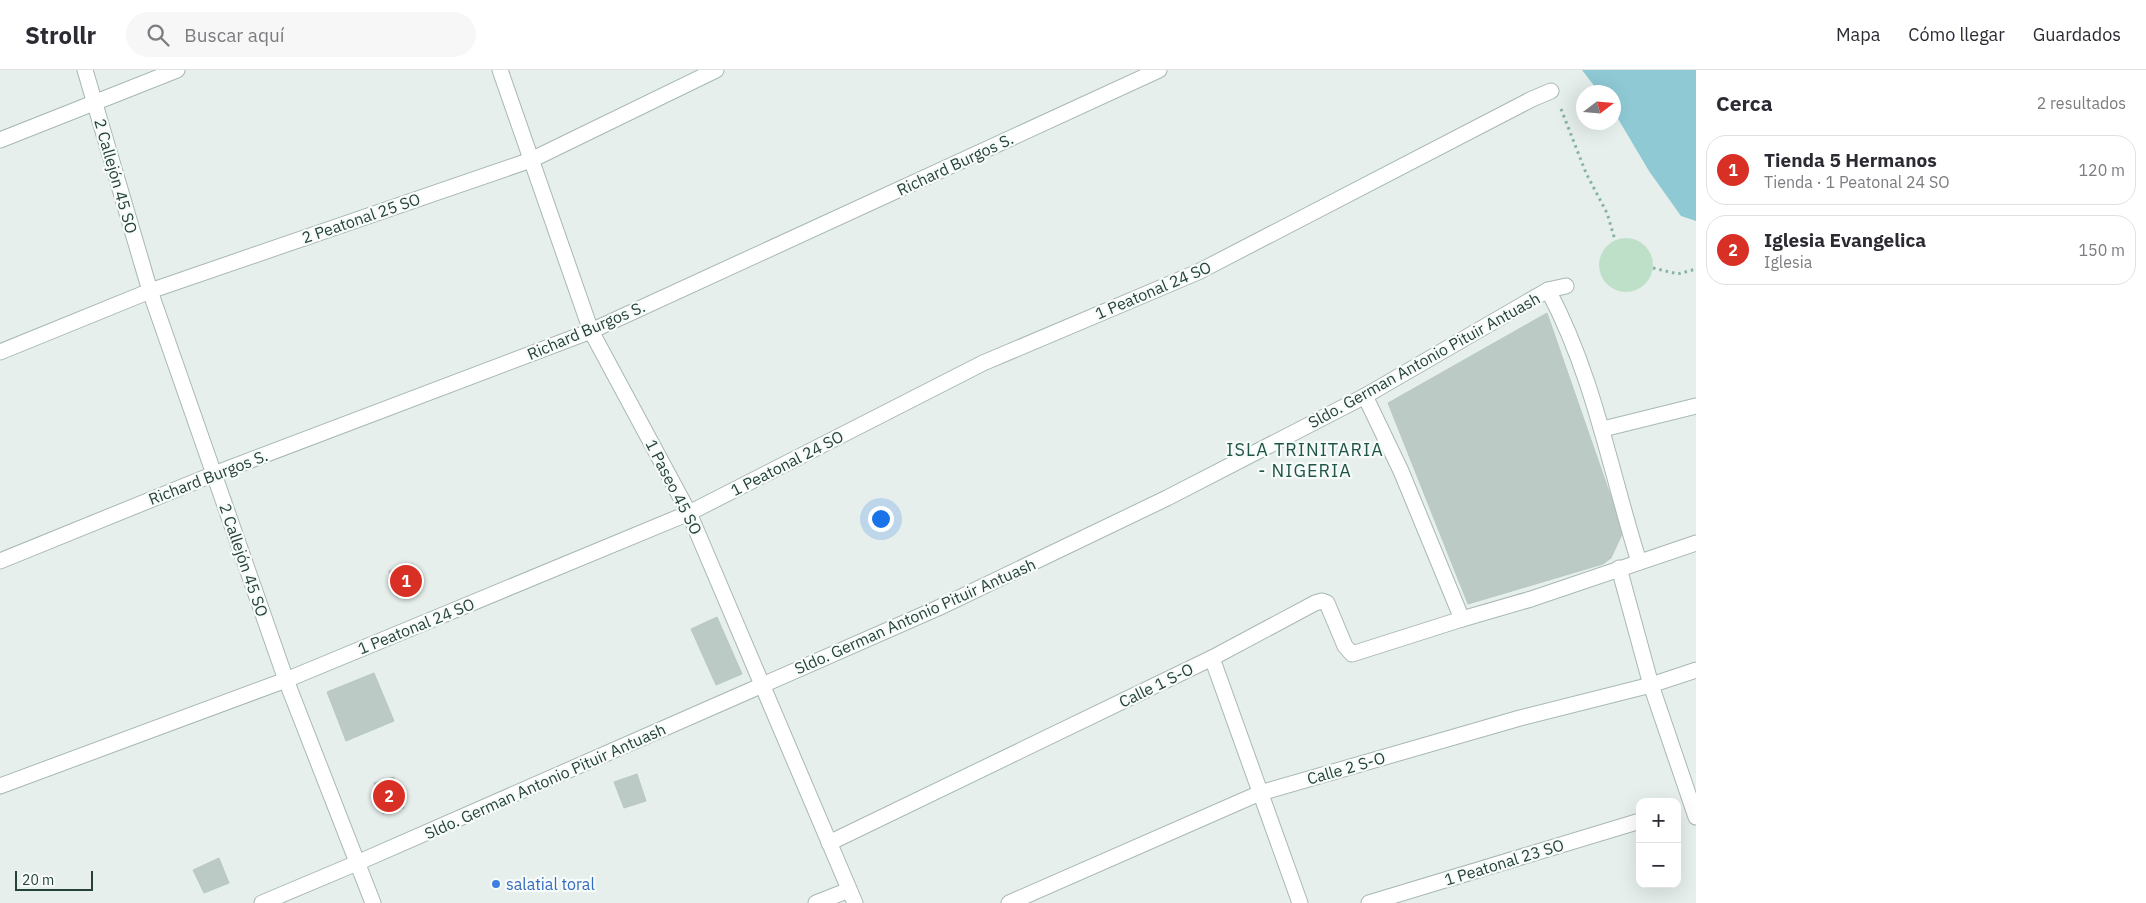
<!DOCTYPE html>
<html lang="es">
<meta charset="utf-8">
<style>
:root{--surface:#fff;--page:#f7f7f7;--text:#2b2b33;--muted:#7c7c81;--line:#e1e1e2;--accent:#d93025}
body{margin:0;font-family:"IBM Plex Sans",sans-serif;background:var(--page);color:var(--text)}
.controls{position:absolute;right:15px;bottom:15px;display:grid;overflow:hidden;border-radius:10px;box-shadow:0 5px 20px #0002}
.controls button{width:45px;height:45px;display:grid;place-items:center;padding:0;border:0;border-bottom:1px solid var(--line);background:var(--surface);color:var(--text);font:25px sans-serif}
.compass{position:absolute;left:1576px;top:15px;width:45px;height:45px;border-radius:50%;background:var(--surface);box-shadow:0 5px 20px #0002;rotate:74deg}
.scale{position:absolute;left:15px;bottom:12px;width:78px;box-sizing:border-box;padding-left:5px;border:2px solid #24423a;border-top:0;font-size:14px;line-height:18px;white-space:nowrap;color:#24423a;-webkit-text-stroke:4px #f7fbf9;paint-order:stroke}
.you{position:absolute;left:880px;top:448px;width:18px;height:18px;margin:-12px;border:4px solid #fff;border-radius:50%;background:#1a73e8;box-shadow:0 0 0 8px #1a73e833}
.badge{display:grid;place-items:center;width:32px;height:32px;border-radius:50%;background:var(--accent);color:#fff;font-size:16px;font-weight:700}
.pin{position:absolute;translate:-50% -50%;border:2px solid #fff;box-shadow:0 1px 5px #0006}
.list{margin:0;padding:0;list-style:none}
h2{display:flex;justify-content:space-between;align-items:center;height:65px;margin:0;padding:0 20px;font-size:21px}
h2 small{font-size:16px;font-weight:400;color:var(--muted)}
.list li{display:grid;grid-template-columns:32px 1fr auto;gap:15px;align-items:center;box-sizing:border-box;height:70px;margin:0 10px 10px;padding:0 10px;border:1px solid var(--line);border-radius:20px}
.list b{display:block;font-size:19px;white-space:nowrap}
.list p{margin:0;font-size:16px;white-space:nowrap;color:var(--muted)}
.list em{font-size:16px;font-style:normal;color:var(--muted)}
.icon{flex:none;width:28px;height:28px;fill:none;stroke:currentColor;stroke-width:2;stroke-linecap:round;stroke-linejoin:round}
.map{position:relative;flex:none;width:1696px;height:833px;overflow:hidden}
header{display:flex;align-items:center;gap:30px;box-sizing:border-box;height:70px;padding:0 25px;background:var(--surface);border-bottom:1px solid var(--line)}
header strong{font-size:24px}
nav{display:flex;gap:28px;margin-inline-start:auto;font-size:18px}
.search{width:350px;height:45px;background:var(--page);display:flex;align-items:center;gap:12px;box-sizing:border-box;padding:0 18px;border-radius:28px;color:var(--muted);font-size:19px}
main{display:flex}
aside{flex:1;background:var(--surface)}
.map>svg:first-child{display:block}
.green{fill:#bfe0c8}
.water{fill:#8ec9d4}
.building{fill:#bbcac4;stroke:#b8c9c2}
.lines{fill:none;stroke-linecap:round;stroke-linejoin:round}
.minor-casing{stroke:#a8b8b2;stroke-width:17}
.path{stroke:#86b3a5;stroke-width:3;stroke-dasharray:2.5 4;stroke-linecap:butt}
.minor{stroke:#fff;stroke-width:15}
.shop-dot{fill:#3f7fe0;stroke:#f7fbf9;stroke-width:2}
.labels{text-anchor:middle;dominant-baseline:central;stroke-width:4.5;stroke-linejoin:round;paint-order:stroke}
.street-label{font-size:16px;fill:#24423a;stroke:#f7fbf9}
.shop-label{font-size:16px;fill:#366cbe;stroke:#f7fbf9;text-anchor:start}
.neighbourhood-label{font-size:18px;letter-spacing:1px;fill:#1f5548;stroke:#f7fbf9}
</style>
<header>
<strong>Strollr</strong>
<div class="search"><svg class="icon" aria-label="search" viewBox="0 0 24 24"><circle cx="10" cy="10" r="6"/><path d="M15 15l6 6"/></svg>Buscar aquí</div>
<nav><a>Mapa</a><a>Cómo llegar</a><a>Guardados</a></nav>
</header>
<main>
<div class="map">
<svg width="1696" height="833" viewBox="0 0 1696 833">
<rect width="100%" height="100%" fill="#e6efeb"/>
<!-- green -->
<circle class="green" cx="1626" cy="195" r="27"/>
<!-- water -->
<polygon class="water" points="1582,0 1696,0 1696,151 1681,146 1649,101 1614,42 1614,22 1599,22"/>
<!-- building -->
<g class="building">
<polygon points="1547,243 1623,462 1611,488 1603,494 1468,534 1388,333"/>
<polygon points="413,494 421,520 397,527 389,501"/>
<polygon points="717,547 742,604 716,615 691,559"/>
<polygon points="374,603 394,651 346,671 327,622"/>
<polygon points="637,704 646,731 624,738 614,712"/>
<polygon points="394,707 404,738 383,744 374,713"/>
<polygon points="219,788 229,813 204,823 193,800"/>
</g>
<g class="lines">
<!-- minor casing -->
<g class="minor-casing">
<g id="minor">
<polyline points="85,0 150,221 286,610 373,833"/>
<polyline points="500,0 591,261 689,443 855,833"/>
<polyline points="0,70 177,0"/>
<path d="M1548,220c46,86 62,180 91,272"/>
<polyline points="0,282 150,221 531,90 716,0"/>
<polyline points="1365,326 1401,401 1462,549 1531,529 1696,473"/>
<polyline points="1603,359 1696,336"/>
<polyline points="0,491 214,404 591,261 1159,0"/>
<polyline points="1619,498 1651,615 1696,747"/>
<polyline points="1212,588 1300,833"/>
<polyline points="0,716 286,610 689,443 983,293 1198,202 1532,29 1551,21"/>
<polyline points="829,773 1212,588 1315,533 1322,531 1327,533 1345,576 1352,584 1462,549"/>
<polyline points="262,833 357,793 938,538 1167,428 1365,326 1548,220 1566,216"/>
<polyline points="816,833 849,820"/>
<polyline points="1009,833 1260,723 1520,648 1651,615 1696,600"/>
<polyline points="1369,833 1640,751"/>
</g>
</g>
<!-- path -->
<g class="path">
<polyline points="1561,39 1586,103 1607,143 1615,170"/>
<polyline points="1653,198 1678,204 1696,199"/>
</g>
<!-- minor -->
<use href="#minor" class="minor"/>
</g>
<!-- markers -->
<circle class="shop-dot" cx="496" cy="814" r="5"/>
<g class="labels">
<!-- street labels -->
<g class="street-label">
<text transform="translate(955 94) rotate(-25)">Richard Burgos S.</text>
<text transform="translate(116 106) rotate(74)">2 Callejón 45 SO</text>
<text transform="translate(361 148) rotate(-19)">2 Peatonal 25 SO</text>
<text transform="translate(1153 220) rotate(-23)">1 Peatonal 24 SO</text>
<text transform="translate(586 260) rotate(-23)">Richard Burgos S.</text>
<text transform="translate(1424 290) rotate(-29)">Sldo. German Antonio Pituir Antuash</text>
<text transform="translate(787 393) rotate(-27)">1 Peatonal 24 SO</text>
<text transform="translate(208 407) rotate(-21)">Richard Burgos S.</text>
<text transform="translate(674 417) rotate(63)">1 Paseo 45 SO</text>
<text transform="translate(244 490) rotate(71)">2 Callejón 45 SO</text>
<text transform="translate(915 546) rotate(-24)">Sldo. German Antonio Pituir Antuash</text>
<text transform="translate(416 556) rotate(-22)">1 Peatonal 24 SO</text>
<text transform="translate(1156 615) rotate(-26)">Calle 1 S-O</text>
<text transform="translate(1346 698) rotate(-16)">Calle 2 S-O</text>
<text transform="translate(545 711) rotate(-24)">Sldo. German Antonio Pituir Antuash</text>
<text transform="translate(1504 792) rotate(-17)">1 Peatonal 23 SO</text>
</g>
<!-- shop labels -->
<g class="shop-label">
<text x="506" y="814">salatial toral</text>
</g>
<!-- neighbourhood labels -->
<g class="neighbourhood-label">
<text x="1305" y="379">ISLA TRINITARIA<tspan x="1305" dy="21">- NIGERIA</tspan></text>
</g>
</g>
</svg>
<div class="controls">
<button>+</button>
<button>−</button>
</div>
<svg class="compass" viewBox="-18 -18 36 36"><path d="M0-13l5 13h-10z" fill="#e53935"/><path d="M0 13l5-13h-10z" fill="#7c7c81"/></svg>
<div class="scale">20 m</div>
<div class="you"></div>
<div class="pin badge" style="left:406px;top:511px">1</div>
<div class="pin badge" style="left:389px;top:726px">2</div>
</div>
<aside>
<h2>Cerca<small>2 resultados</small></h2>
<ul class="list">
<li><span class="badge">1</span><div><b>Tienda 5 Hermanos</b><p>Tienda · 1 Peatonal 24 SO</p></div><em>120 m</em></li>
<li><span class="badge">2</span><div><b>Iglesia Evangelica</b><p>Iglesia</p></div><em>150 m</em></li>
</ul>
</aside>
</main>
